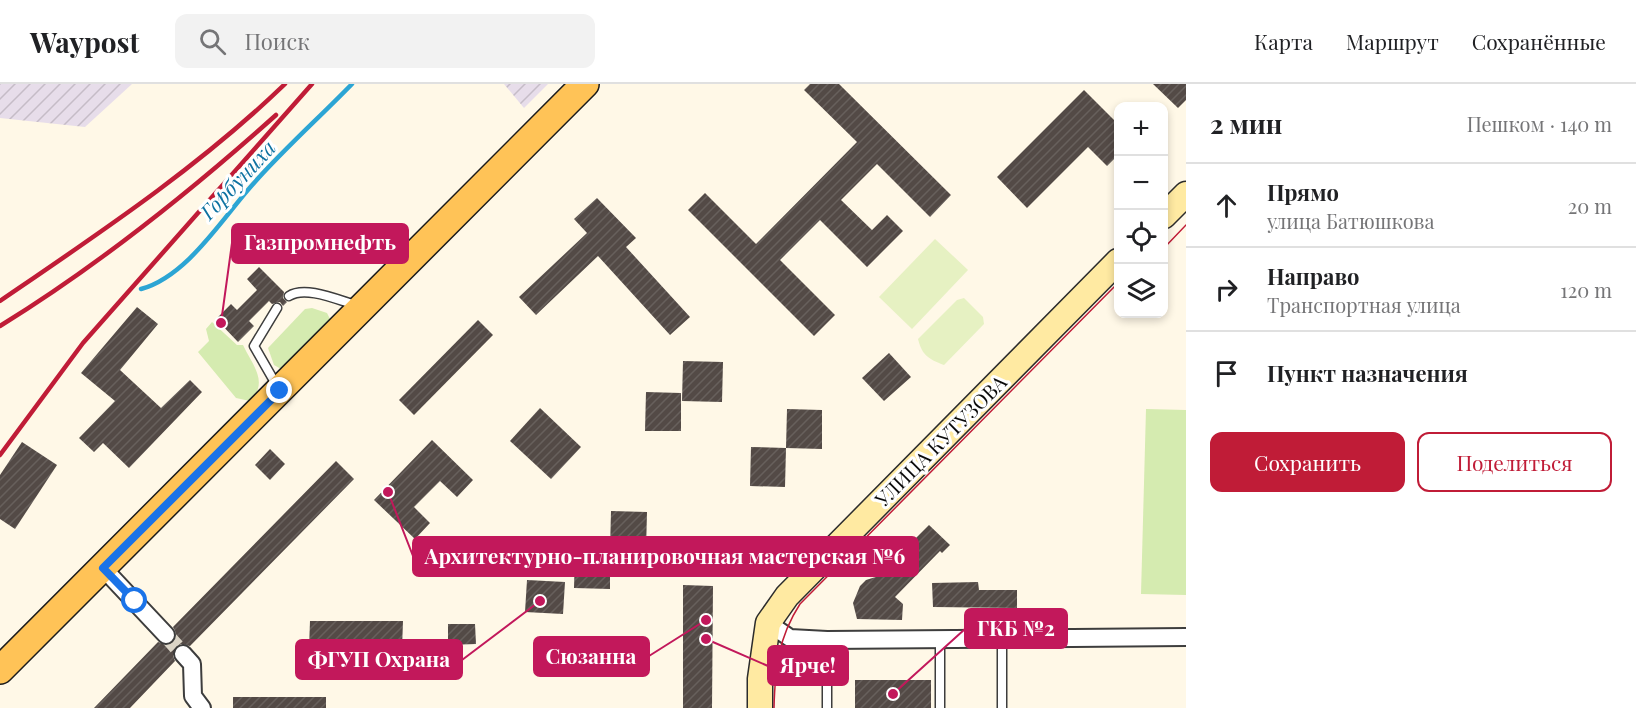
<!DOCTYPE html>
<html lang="ru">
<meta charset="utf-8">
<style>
:root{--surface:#fff;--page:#f2f2f2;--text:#202124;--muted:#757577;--line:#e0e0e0;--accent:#c01c37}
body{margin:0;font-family:"Playfair Display",serif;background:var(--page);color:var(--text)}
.controls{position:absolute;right:18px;top:18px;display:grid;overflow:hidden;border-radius:12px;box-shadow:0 3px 9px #0003}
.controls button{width:54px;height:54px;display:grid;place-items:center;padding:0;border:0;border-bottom:2px solid var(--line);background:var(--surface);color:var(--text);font:30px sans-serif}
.stop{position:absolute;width:18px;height:18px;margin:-14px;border:4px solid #1a73e8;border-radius:50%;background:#fff}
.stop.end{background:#1a73e8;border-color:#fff;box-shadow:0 2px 6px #0008}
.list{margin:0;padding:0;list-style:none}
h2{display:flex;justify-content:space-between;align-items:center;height:78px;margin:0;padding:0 24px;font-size:26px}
h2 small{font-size:20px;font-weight:400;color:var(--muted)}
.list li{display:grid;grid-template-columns:39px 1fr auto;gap:18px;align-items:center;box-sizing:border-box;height:84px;padding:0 24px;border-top:2px solid var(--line)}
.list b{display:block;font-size:22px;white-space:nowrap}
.list p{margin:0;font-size:20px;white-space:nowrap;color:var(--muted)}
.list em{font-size:20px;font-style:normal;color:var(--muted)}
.actions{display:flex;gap:12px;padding:18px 24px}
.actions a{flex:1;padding:14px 0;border:2px solid var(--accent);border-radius:12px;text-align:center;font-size:21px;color:var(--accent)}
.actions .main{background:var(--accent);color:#fff}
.icon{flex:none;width:33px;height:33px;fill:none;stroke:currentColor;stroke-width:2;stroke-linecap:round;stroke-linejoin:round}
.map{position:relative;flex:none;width:1186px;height:624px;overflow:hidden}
header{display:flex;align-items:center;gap:36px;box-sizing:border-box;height:84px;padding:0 30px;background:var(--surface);border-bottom:2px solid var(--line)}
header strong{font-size:28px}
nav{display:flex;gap:33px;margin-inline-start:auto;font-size:21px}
.search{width:420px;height:54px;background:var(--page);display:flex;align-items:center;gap:15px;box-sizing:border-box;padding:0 21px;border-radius:12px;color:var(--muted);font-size:22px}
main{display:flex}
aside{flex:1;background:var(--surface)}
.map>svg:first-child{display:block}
.industrial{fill:url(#industrial-furrows)}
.grass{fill:#d5ebb0}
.pitch{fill:#e6f1c2}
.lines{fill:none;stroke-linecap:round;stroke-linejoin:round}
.stream{stroke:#2ca5d4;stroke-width:4.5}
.building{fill:url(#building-hatch)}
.minor-tunnel{stroke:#dad4c6;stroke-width:16;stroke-dasharray:16 8;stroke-linecap:butt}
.service-casing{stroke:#3d3d3d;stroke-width:11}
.minor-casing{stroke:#3d3d3d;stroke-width:20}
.secondary-casing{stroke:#2c2c2c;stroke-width:27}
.primary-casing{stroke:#1b1b1b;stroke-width:30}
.service{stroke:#fff;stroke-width:8}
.minor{stroke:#fff;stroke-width:16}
.secondary{stroke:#ffeaa2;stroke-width:24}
.primary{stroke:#ffc357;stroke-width:27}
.tram{stroke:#c01c37;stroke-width:1.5}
.rail{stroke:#c01c37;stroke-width:4.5}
.route{stroke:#1a73e8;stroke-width:8}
.labels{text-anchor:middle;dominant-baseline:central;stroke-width:6;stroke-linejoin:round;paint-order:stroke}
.street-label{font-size:20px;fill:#0a0a0a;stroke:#fff}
.water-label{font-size:21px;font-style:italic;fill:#0e72a1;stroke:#fff}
.leader{fill:none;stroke:#c2185b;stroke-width:2}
.callout-dot{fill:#c2185b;stroke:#fff;stroke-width:2}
.callout{fill:#c2185b;stroke:#c2185b;stroke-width:2}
.callout-label{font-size:21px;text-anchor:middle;font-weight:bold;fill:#fff}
</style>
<header>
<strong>Waypost</strong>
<div class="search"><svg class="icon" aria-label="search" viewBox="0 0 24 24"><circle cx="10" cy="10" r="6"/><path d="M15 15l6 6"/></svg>Поиск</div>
<nav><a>Карта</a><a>Маршрут</a><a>Сохранённые</a></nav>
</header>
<main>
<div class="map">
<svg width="1186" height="624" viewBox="0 0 1186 624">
<defs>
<pattern id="industrial-furrows" width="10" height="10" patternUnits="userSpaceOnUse" patternTransform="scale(1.5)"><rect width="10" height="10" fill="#e7ddea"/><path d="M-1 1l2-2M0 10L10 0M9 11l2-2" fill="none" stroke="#c5bcc7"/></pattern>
<pattern id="building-hatch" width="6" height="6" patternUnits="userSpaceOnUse" patternTransform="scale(1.5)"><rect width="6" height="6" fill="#534a46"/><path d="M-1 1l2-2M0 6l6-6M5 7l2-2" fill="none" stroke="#67605c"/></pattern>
</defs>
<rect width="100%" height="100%" fill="#fff8e7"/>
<!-- industrial -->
<g class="industrial">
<polygon points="0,0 132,0 85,43 0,34"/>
<polygon points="504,0 548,0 524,24"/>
</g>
<!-- grass -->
<g class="grass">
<polygon points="312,224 327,229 331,237 281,285 274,281 268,264 305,225"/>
<path d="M212,238l25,23h6c10,21 26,37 7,56l-14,-3 -38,-46 11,-11 -3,-12z"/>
<polygon points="1146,325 1186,326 1186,511 1141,510"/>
</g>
<!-- pitch -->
<g class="pitch">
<polygon points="935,155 968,186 912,245 879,213"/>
<path d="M964,214l19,19 1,7 -40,41c-16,-6 -22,-10 -26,-26l39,-39z"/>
</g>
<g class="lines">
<!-- stream -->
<path class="stream" d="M141,205c47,-13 82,-72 113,-106 31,-35 66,-66 98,-99"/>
</g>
<!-- building -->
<g class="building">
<polygon points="810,0 839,0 951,111 930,133 877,80 841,116 872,146 887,131 903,147 867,183 820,136 780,176 835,231 814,252 688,126 705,109 756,160 857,58 804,6"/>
<polygon points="1153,0 1186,0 1186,16 1178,24"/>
<polygon points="1084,6 1119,41 1119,70 1107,82 1088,63 1027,124 997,93"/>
<polygon points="597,114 636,154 626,163 690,233 670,251 598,172 536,231 519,213 587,149 574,135"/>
<polygon points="259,183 284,208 283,214 287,218 283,222 280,218 272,220 269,217 249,237 254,242 238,258 216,235 231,220 237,226 257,206 247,195"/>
<polygon points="137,223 158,240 120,286 161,324 190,296 202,308 129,384 103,359 94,368 79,354 115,317 81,289"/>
<polygon points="478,236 493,251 414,331 399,316"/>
<polygon points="889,269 911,293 884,317 862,294"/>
<polygon points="683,277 723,278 722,318 682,317"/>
<polygon points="646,308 681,309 681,347 645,347"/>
<polygon points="540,324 581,363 551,395 510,357"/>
<polygon points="787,325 822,326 822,365 786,364"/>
<polygon points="432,356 473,396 457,413 440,397 414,423 430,439 415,455 374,416"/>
<polygon points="22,358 57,381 15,445 0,435 0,391"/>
<polygon points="751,363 786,364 785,403 750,402"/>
<polygon points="270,365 285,380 270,396 255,381"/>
<polygon points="336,377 354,395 190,562 181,560 176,563 173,572 175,577 130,624 94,624 158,558 168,561 174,558 176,549 173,543"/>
<polygon points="611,427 647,428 646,467 610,466"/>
<polygon points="929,441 950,461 942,469 940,467 895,513 903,520 902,536 857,535 853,519 860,502 866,496 895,487 889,481"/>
<polygon points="575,466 610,466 610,505 574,504"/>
<polygon points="527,496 565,498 563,530 525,528"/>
<polygon points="978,498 979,506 1017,506 1017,524 933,523 932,499"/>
<polygon points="683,501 713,502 712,624 683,624"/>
<polygon points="310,537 403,537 402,565 309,564"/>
<polygon points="448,540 475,540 476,560 448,561"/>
<rect x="855" y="596" width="76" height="28"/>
<rect x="233" y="613" width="93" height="11"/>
</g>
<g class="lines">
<!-- minor-tunnel -->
<polyline class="minor-tunnel" points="166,551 183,570"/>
<!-- service casing -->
<g class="service-casing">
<g id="service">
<path d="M289,212c17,-11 51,5 70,10"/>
<polyline points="277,224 254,262 277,302"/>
<polyline points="827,556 827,624"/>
<polyline points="940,624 940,556"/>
<polyline points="1002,624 1002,556"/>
</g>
</g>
<!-- minor casing -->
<g class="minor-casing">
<g id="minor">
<polyline points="103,484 166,551"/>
<polyline points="768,539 790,554 827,556 1186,553"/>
<polyline points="183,570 192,580 193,612 202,624"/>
</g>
</g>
<!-- secondary casing -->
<g class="secondary-casing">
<g id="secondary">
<polyline points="1164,132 1186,110"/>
<polyline points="760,624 760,595 768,539 787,512 1118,177"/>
</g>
</g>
<!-- primary casing -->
<g class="primary-casing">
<polyline id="primary" points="0,586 585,0"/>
</g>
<!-- service -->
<use href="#service" class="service"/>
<!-- minor -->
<use href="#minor" class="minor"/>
<!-- secondary -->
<use href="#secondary" class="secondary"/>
<!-- primary -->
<use href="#primary" class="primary"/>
<!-- tram -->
<g class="tram">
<polyline points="1164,164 1186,141"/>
<path d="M774,624c1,-39 4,-70 26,-104l318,-321"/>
</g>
<!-- rail -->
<g class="rail">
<path d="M0,217c98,-67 199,-134 285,-217"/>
<path d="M0,242c99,-61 190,-134 276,-211"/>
<polyline points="0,371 83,259 312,0"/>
</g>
</g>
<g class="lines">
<!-- route -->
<polyline class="route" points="135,517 103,484 280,307"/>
</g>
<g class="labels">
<!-- street labels -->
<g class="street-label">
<text transform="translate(940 356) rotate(-45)">УЛИЦА КУТУЗОВА</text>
</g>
<!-- water labels -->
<g class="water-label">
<text transform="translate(237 95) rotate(-47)">Горбуниха</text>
</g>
</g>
<!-- callouts -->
<path class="leader" d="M221 239L232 159M388 408L413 472M893 610L965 545M706 536L649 572M540 517L462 576M706 555L768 582"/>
<g class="callout-dot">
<circle cx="221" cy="239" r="6"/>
<circle cx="388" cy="408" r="6"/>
<circle cx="893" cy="610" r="6"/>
<circle cx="706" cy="536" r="6"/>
<circle cx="540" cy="517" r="6"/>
<circle cx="706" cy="555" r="6"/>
</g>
<g class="callout">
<rect x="232" y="140" width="176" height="39" rx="6"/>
<rect x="413" y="453" width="505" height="39" rx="6"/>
<rect x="965" y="525" width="102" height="39" rx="6"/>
<rect x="534" y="553" width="115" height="39" rx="6"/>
<rect x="296" y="556" width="166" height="39" rx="6"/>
<rect x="768" y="562" width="80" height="39" rx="6"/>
</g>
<g class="callout-label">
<text x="320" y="166">Газпромнефть</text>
<text x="665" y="480">Архитектурно-планировочная мастерская №6</text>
<text x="1016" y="552">ГКБ №2</text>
<text x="591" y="580">Сюзанна</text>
<text x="379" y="583">ФГУП Охрана</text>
<text x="808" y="589">Ярче!</text>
</g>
</svg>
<div class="controls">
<button>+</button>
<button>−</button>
<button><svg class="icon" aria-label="locate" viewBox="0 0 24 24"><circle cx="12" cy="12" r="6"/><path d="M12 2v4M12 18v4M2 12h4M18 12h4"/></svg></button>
<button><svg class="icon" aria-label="layers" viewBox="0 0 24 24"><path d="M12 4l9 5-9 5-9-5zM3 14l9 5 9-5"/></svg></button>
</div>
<div class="stop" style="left:135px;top:517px"></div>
<div class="stop end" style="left:280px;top:307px"></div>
</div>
<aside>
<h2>2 мин<small>Пешком · 140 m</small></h2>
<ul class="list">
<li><svg class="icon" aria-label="ahead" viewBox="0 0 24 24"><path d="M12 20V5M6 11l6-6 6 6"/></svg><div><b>Прямо</b><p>улица Батюшкова</p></div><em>20 m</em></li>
<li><svg class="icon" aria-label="right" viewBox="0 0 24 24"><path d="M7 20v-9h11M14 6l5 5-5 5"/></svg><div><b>Направо</b><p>Транспортная улица</p></div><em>120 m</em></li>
<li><svg class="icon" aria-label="arrive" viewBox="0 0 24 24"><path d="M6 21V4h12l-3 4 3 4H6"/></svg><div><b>Пункт назначения</b></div></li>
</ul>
<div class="actions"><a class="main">Сохранить</a><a>Поделиться</a></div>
</aside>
</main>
